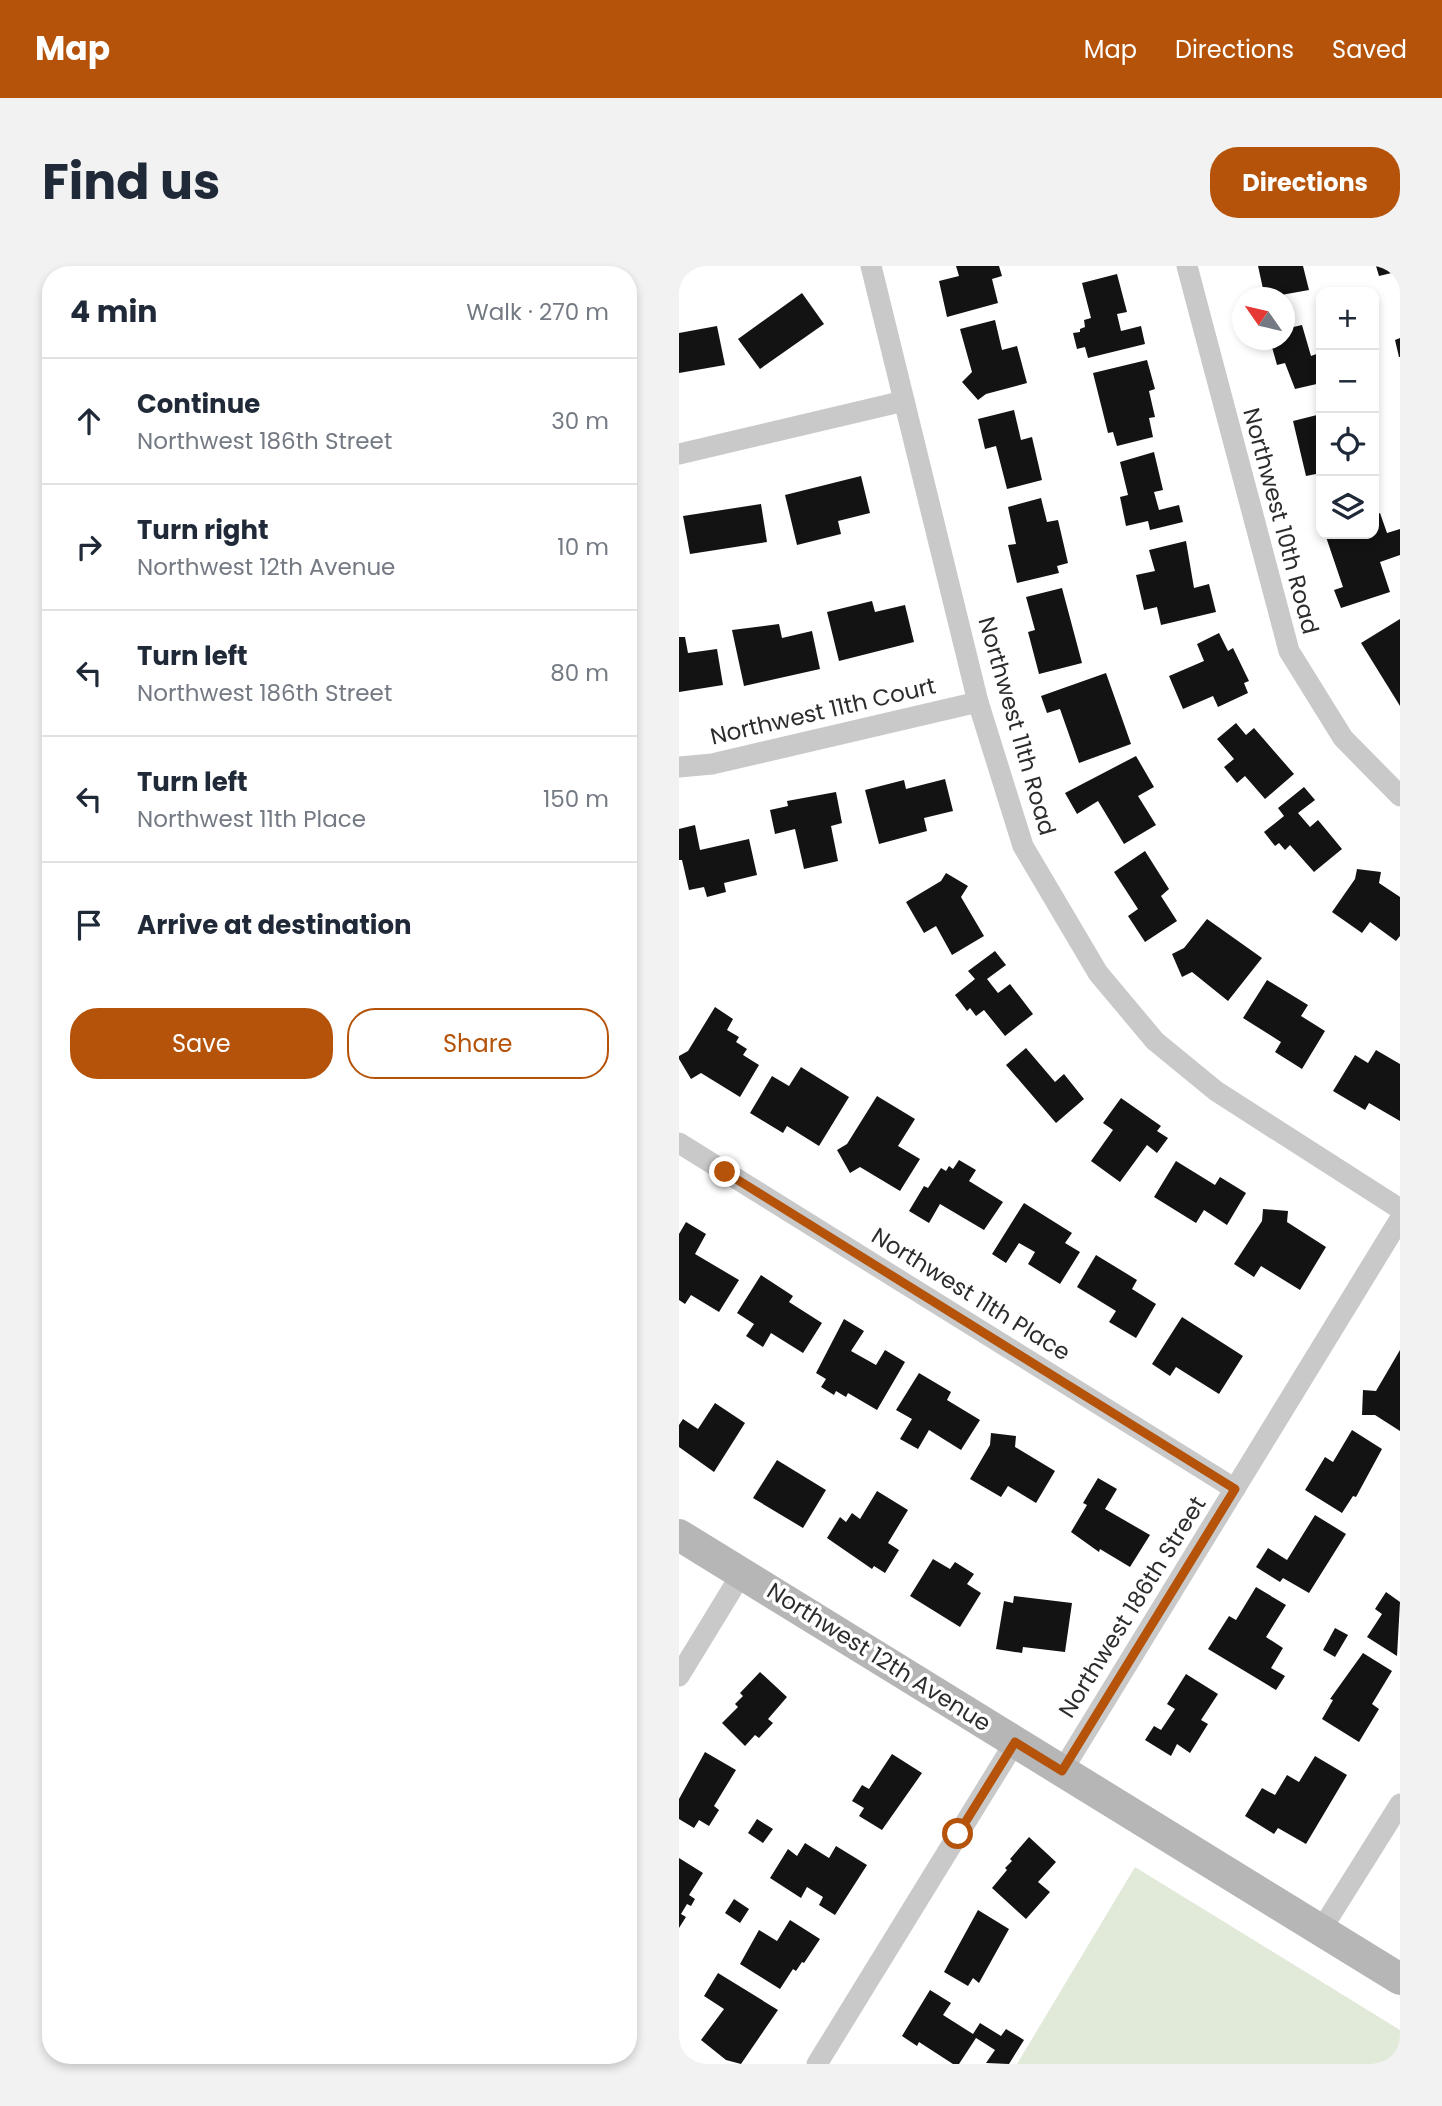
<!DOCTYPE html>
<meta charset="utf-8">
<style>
:root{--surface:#fff;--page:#f2f2f3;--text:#1f2937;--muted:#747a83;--line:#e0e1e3;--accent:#b45309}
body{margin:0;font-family:Poppins,sans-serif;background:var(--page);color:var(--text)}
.controls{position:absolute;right:21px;top:21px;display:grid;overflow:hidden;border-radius:14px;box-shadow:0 4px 10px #0003}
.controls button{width:63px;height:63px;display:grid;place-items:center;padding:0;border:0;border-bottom:2px solid var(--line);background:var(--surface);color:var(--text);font:35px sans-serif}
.compass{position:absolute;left:553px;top:21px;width:63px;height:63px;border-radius:50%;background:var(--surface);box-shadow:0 4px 10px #0003;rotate:304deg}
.stop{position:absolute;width:21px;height:21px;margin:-16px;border:5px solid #b45309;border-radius:50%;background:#fff}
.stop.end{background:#b45309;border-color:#fff;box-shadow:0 2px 7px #0008}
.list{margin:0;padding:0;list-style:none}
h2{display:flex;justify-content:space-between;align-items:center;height:91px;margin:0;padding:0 28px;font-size:30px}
h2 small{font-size:23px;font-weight:400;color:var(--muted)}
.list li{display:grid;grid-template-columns:46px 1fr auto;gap:21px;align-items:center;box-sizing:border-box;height:126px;padding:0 28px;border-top:2px solid var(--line)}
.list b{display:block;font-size:26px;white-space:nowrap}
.list p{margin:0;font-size:23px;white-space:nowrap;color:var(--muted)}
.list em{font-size:23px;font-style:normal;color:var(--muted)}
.actions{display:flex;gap:14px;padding:21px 28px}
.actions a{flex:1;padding:16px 0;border:2px solid var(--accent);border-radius:28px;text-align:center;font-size:24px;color:var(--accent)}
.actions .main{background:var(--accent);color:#fff}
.icon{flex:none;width:38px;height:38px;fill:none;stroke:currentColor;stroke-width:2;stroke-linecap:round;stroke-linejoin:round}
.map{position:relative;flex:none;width:721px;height:1798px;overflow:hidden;border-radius:28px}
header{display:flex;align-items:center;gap:42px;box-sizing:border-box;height:98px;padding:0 35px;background:var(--accent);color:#fff}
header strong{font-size:33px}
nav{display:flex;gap:38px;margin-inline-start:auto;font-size:24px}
.intro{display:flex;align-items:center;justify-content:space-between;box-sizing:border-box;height:168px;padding:0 42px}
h1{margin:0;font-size:49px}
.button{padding:18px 32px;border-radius:28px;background:var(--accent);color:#fff;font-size:24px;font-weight:700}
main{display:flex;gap:42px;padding:0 42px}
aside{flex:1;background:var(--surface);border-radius:28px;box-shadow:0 4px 10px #0003}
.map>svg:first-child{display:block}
.park{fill:#e1e9d9}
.building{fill:#131313}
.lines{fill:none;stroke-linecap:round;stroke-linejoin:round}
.street{stroke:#c9c9c9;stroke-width:21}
.secondary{stroke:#b6b6b6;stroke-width:32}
.route{stroke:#b45309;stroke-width:9}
.labels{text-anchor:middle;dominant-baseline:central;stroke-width:7;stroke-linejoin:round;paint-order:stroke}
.street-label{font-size:23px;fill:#2c2c2c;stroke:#fff}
</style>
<header>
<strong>Map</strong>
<nav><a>Map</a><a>Directions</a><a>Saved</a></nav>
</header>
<div class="intro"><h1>Find us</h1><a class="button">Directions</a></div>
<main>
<aside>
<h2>4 min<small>Walk · 270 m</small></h2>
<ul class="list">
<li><svg class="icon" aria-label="ahead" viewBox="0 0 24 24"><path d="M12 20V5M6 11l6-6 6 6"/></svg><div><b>Continue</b><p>Northwest 186th Street</p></div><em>30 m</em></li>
<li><svg class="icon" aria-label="right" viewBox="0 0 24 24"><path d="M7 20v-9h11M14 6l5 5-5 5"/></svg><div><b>Turn right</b><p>Northwest 12th Avenue</p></div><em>10 m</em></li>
<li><svg class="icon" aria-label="left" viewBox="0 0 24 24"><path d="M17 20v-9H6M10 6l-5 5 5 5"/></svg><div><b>Turn left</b><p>Northwest 186th Street</p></div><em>80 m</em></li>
<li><svg class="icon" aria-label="left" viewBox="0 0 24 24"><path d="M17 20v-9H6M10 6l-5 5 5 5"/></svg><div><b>Turn left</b><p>Northwest 11th Place</p></div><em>150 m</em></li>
<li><svg class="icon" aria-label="arrive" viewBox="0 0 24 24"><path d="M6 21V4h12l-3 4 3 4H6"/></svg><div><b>Arrive at destination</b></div></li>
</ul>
<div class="actions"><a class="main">Save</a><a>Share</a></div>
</aside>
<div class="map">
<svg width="721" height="1798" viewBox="0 0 721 1798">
<rect width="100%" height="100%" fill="#fff"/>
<!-- park -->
<polygon class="park" points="456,1601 721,1764 721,1798 338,1798"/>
<!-- building -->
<g class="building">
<polygon points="277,0 320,0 323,10 313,13 319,37 268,51 260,15 280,10"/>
<polygon points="579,0 624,0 630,24 586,32"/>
<polygon points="697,0 721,0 721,5 700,10"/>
<polygon points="438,8 448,46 438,48 442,65 462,60 466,78 409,92 406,81 398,83 394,67 401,66 401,63 406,61 405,54 412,52 403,17"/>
<polygon points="123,27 145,58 81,103 59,73"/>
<polygon points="316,54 323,84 338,80 348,117 307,128 299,134 283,116 293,106 281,63"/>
<polygon points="623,59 632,90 640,87 642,92 642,117 616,123 606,97 598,99 591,74 606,74 606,63"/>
<polygon points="38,60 46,99 0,107 0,67"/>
<polygon points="721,72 721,91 720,91 716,74"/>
<polygon points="468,94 476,123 470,125 476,151 470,152 474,171 438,180 434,166 429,167 414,107"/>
<polygon points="335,144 342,174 353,171 363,214 328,223 317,180 306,183 299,153"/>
<polygon points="642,148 642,207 627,210 614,155"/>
<polygon points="475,186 484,224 475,226 480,244 500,239 504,256 471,264 469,255 447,260 441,231 449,229 441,196"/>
<polygon points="182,210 191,247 159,255 162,268 118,279 106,229"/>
<polygon points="362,232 368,256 379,254 389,297 378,300 380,307 338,317 329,279 337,278 329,241"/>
<polygon points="82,238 88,276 11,288 4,250"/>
<polygon points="701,247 708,267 721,263 721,289 701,296 711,326 662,342 655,324 664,321 646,268 695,268 695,249"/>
<polygon points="507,275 515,322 530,318 537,346 482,359 478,341 465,344 457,309 476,305 470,284"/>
<polygon points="383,322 403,397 360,408 349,366 356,364 347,331"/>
<polygon points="193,335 196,346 226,339 235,376 160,395 148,346"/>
<polygon points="721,353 721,440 682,377"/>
<polygon points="100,358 103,372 133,365 141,403 65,420 53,364"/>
<polygon points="540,367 549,385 554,382 570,415 565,417 569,427 539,441 534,430 504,443 490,410 525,395 518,378"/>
<polygon points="0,371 6,371 9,387 38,383 44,419 0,426"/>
<polygon points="427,407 452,478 400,497 381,443 368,447 362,430"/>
<polygon points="557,457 567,469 575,462 615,508 586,533 566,510 558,517 545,501 555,493 538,473"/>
<polygon points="457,490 475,521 459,530 477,559 445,578 419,535 398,548 386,527"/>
<polygon points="266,513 274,545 245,552 248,565 200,578 186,524 225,514 227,523"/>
<polygon points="625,521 636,534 619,547 631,561 639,554 663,583 635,606 611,579 606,584 600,577 596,580 585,566 605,550 599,542"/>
<polygon points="157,526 163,557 152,560 159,595 125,603 116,563 96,568 91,544 109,540 108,535"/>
<polygon points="16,559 21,584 70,573 78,609 45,617 47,626 28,631 25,621 10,624 3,594 0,594 0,563"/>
<polygon points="466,585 490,623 482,630 498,655 466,676 449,650 459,643 435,606"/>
<polygon points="678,603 702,606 700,617 721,631 721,670 717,675 691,656 683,667 653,646 676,613"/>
<polygon points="267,607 289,620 282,631 305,670 273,689 257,660 245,667 227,636 262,615"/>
<polygon points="528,653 583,692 549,735 513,706 503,711 493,688 505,682"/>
<polygon points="316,685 327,699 308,713 319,727 331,718 354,748 326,770 305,744 297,750 291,742 288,745 276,729 296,713 289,705"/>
<polygon points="588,714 629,739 622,750 646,765 623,803 596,786 602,776 564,752"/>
<polygon points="36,741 54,753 48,764 60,771 57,776 68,783 64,789 80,799 61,831 22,807 12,813 0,793 0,790 9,785"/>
<polygon points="347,782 376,816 385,808 405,833 377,857 327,799"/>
<polygon points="697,784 721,798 721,855 690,837 686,844 654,825 676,789 689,797"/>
<polygon points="122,801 170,831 140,880 108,860 104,867 71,847 93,810 110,820"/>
<polygon points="198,830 236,853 219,880 241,893 221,925 181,901 171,907 158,884 168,878"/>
<polygon points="442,832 482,860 478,865 489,872 478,887 468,879 441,916 412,895 434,864 424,857"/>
<polygon points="280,894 297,904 290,915 324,936 305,964 261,938 250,957 230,945 245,920 249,922 262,902 267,905 270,900 274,903"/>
<polygon points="497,895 536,919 541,911 567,927 548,959 525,944 517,957 475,931"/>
<polygon points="345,937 393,967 386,977 401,986 381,1018 349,998 356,986 340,977 327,997 313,988"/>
<polygon points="584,943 609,945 608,956 647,981 621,1024 582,1000 575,1011 555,998 583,955"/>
<polygon points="7,956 27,968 16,988 60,1014 40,1046 12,1029 6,1038 0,1034 0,968"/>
<polygon points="417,989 458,1014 453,1023 477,1038 457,1072 430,1056 437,1045 398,1021"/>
<polygon points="82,1009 114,1030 110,1036 143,1057 124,1087 92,1067 84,1081 67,1070 75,1058 58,1047"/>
<polygon points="503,1051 564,1090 540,1128 497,1101 491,1110 473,1098"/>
<polygon points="165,1053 185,1065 172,1085 197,1099 206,1084 226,1096 198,1144 169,1127 167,1131 157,1125 155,1129 142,1121 147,1113 137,1107"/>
<polygon points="721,1084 721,1165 696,1149 683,1149 684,1124 697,1125"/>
<polygon points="240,1107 272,1126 268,1134 301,1154 282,1184 250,1164 239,1183 221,1173 233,1153 217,1144"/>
<polygon points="36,1137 66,1157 35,1206 0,1181 0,1159 4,1153 19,1163"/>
<polygon points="673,1164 703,1183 677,1231 674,1230 663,1247 626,1224 646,1191 654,1196"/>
<polygon points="312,1167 337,1170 336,1181 376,1205 357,1237 329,1220 322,1231 291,1213 311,1179"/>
<polygon points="98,1194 147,1224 124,1262 74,1232"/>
<polygon points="419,1212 438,1223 426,1243 471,1269 451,1301 421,1283 420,1286 392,1266 408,1239 404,1237"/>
<polygon points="198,1225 229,1244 209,1277 220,1284 206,1307 195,1300 193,1303 148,1272 161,1251 167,1256 173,1247 181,1253"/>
<polygon points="636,1249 667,1268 630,1327 604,1312 601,1316 577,1301 589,1282 608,1294"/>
<polygon points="254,1293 271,1303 276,1296 295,1308 288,1318 302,1327 281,1361 231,1330"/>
<polygon points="577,1321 607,1339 587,1371 604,1382 592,1402 606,1410 597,1424 529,1383 550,1350 557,1354"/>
<polygon points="707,1326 721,1336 718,1390 688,1371 703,1348 696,1343"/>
<polygon points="335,1330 393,1337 386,1386 344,1381 343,1387 317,1383 325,1335 334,1337"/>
<polygon points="656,1362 669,1369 656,1391 644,1384"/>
<polygon points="684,1387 713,1405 693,1438 700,1443 680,1476 643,1453 654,1434 651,1433"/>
<polygon points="81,1406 108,1431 89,1453 94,1457 80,1472 76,1469 66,1480 43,1457 59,1441 56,1438 64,1430 61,1427"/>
<polygon points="507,1408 539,1428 522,1454 529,1458 511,1487 498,1478 492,1490 466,1474 475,1460 482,1464 496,1443 488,1438"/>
<polygon points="26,1486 57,1504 35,1540 40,1544 30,1560 20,1554 15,1562 0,1553 0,1533"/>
<polygon points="213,1488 243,1507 203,1564 180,1550 185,1542 173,1535 183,1519 190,1523"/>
<polygon points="636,1490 668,1509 627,1578 599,1562 595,1568 566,1550 583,1522 596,1529 608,1509 620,1516"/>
<polygon points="78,1553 94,1563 84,1577 69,1567"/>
<polygon points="350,1571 377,1596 359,1616 371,1626 347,1653 313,1622 328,1604 326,1602 333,1595 331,1593"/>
<polygon points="126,1577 150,1592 157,1580 188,1599 156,1649 140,1639 144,1631 128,1621 122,1632 91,1612 109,1583 118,1590"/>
<polygon points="0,1592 24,1607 10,1629 16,1633 12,1640 8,1638 2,1648 7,1651 0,1662"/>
<polygon points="55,1633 70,1643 61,1657 46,1647"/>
<polygon points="299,1644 330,1663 300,1717 294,1712 289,1720 265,1706"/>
<polygon points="111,1654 141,1673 125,1697 123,1696 117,1705 114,1703 101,1723 61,1698 80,1664 98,1675"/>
<polygon points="39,1707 99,1744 62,1798 47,1794 22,1774 45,1743 25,1730"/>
<polygon points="251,1724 272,1737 264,1749 294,1768 301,1757 322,1770 327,1763 345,1774 330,1798 307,1797 316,1784 297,1772 280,1798 274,1798 240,1776 238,1780 223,1770"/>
</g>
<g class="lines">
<!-- street -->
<g class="street">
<polyline points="192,0 299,436 344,580 419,707 476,775 537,825 721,943"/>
<polyline points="508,0 610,385 664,472 721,530"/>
<polyline points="0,188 225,135"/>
<polyline points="0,501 33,498 299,436"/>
<polyline points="0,877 556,1223"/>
<polyline points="0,1410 63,1307"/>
<polyline points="383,1505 721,953"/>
<polyline points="642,1664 721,1538"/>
<polyline points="138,1798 336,1476"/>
</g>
<!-- secondary -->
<polyline class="secondary" points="0,1269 721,1713"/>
</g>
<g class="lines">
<!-- route -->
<polyline class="route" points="46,906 556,1223 383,1505 336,1476 279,1568"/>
</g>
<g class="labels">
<!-- street labels -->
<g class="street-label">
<text transform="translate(602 255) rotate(75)">Northwest 10th Road</text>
<text transform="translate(144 445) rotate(-13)">Northwest 11th Court</text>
<text transform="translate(338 460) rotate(74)">Northwest 11th Road</text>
<text transform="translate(292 1028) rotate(32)">Northwest 11th Place</text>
<text transform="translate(453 1341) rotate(-58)">Northwest 186th Street</text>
<text transform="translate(200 1391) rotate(32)">Northwest 12th Avenue</text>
</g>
</g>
</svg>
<div class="controls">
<button>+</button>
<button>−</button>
<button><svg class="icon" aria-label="locate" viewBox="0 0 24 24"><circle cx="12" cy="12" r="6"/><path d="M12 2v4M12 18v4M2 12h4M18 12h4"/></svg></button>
<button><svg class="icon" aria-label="layers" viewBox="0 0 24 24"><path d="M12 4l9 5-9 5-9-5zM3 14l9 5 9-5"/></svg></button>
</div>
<svg class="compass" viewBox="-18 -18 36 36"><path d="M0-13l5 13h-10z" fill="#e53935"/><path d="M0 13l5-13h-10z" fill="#747a83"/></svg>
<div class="stop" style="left:279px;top:1568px"></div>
<div class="stop end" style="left:46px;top:906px"></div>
</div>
</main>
